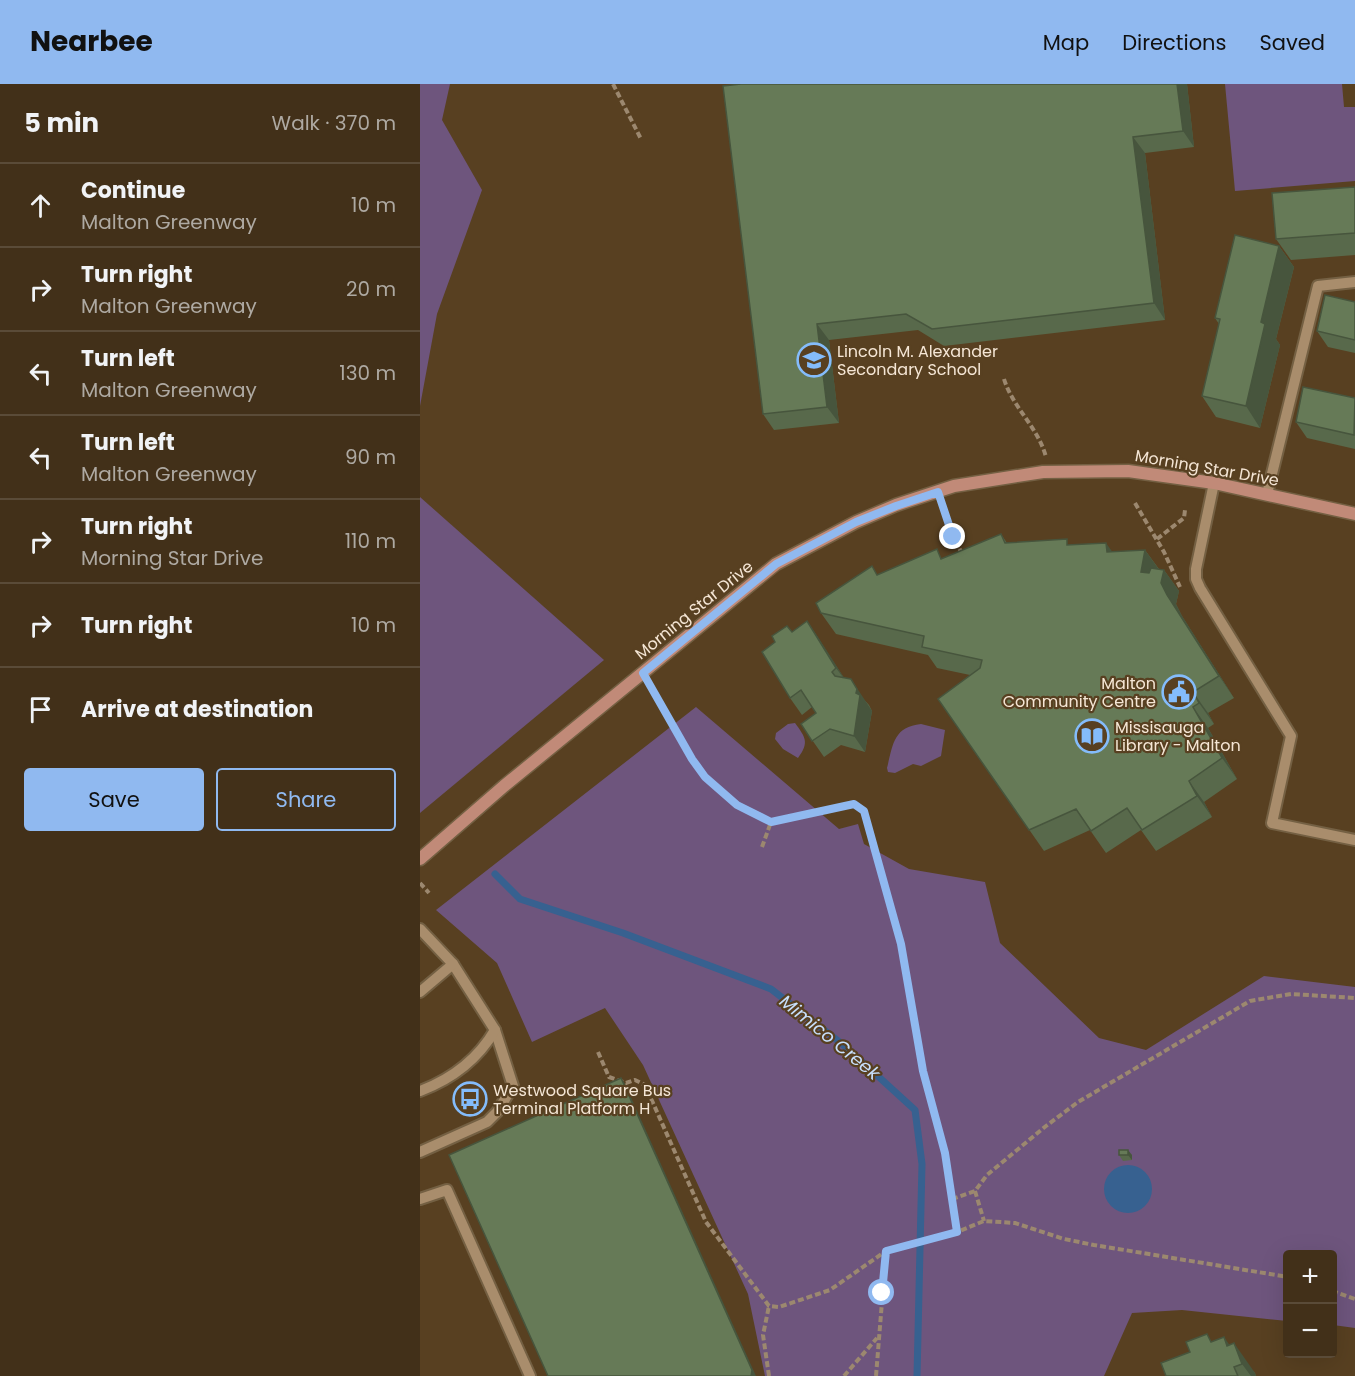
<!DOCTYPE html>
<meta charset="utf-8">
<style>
:root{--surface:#423019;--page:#4c3c26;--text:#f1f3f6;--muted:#aea9a2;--line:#5a4b38;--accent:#90b9f0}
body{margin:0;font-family:Poppins,sans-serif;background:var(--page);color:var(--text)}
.controls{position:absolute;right:18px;bottom:18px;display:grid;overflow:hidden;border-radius:6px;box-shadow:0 6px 24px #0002}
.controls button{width:54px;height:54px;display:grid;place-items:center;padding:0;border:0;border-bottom:2px solid var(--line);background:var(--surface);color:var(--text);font:30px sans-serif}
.stop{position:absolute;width:18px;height:18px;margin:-14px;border:4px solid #90b9f0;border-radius:50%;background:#fff}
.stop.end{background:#90b9f0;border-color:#fff;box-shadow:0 2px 6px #0008}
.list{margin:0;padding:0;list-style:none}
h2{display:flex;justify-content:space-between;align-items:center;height:78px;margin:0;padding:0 24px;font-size:26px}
h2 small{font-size:20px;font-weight:400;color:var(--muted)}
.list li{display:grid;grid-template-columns:39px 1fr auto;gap:18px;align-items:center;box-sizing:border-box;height:84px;padding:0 24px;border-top:2px solid var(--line)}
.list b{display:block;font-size:22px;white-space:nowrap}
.list p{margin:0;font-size:20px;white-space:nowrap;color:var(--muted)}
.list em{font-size:20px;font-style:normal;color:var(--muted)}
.actions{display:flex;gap:12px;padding:18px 24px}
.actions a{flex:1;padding:14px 0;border:2px solid var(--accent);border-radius:6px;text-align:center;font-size:21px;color:var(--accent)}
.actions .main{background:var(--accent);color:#111}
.icon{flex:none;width:33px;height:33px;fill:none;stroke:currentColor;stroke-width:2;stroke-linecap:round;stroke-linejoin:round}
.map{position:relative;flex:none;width:935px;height:1292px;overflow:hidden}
header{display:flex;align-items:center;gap:36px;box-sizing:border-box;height:84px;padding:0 30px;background:var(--accent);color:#111}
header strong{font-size:28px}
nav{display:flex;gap:33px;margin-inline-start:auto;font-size:21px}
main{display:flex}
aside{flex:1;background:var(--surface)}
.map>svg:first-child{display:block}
.green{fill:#6e557d}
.water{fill:#376190}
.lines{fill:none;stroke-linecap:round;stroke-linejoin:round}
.stream{stroke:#376190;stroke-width:7}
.lane-casing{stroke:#746043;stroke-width:14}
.secondary-casing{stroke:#746043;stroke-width:15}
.path{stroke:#9c886f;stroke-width:4;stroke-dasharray:6 3;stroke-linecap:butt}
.lane{stroke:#a98d6c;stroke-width:10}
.secondary{stroke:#c18a78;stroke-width:12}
.wall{fill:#58694b}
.shaded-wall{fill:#47553d}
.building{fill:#667a57;stroke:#47553d;stroke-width:1.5}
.route{stroke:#90b9f0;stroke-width:8}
.labels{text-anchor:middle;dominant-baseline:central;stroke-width:4.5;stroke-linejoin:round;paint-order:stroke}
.poi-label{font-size:16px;fill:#f5e6d5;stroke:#584021;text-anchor:start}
.street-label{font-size:16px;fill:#f5e6d5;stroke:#584021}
.water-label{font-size:18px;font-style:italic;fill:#c7e0fd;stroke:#584021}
</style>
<header>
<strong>Nearbee</strong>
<nav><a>Map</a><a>Directions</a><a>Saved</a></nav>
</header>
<main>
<aside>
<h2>5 min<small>Walk · 370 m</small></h2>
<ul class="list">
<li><svg class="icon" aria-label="ahead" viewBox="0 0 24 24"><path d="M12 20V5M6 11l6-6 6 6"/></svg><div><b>Continue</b><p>Malton Greenway</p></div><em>10 m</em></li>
<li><svg class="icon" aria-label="right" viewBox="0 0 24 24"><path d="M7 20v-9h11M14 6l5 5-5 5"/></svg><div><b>Turn right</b><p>Malton Greenway</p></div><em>20 m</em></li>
<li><svg class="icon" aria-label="left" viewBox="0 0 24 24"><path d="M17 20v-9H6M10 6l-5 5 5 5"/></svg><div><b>Turn left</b><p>Malton Greenway</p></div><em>130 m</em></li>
<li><svg class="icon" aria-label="left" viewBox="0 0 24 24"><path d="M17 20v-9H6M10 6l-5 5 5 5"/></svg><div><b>Turn left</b><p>Malton Greenway</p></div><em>90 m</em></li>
<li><svg class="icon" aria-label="right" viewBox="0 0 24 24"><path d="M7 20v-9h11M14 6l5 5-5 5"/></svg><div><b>Turn right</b><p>Morning Star Drive</p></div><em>110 m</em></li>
<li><svg class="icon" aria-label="right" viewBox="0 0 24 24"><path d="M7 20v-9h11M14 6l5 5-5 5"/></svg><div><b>Turn right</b></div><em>10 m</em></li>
<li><svg class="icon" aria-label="arrive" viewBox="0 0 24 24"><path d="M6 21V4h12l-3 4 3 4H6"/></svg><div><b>Arrive at destination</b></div></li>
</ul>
<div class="actions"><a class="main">Save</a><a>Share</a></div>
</aside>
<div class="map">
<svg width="935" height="1292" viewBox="0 0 935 1292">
<rect width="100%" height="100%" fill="#584021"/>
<!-- green -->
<g class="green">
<polygon points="0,0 30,0 22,36 62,106 17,230 0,322"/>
<polygon points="805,0 922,0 924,23 935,23 935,97 815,107"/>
<polygon points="0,413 184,576 0,729"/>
<polygon points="276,623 419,745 438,740 444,760 489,785 565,798 580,859 679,954 726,966 844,892 935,903 935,1244 913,1241 912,1170 868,1170 867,1237 762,1226 712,1229 684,1292 345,1292 328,1210 223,981 185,924 112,958 77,879 16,826"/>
<path d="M375,639c10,14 15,19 3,35l-15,-9 -8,-10 1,-6 12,-9z"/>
<path d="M501,640l24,6 -4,26 -20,10 -8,-2 -18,9 -7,-1 -1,-4c6,-23 6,-41 34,-44z"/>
</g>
<!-- water -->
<circle class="water" cx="708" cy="1105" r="24"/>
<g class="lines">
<!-- stream -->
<polyline class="stream" points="75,790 100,815 203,849 351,905 426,963 495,1026 502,1080 497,1292"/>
<!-- lane casing -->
<g class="lane-casing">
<g id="lane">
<polyline points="794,399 776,485 776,495 780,504 871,652 852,739 935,756"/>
<polyline points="847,410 898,202 935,198"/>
<polyline points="0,845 33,880 75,946 93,1002 77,1028 67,1038 0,1068"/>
<polyline points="0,908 33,880"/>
<path d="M0,1007c32,-12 58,-32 75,-61"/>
<polyline points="0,1115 27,1106 110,1292"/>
</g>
</g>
<!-- secondary casing -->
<g class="secondary-casing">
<polyline id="secondary" points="0,775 84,702 356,480 436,438 476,421 534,402 623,388 708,387 794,399 935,430"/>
</g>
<!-- path -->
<g class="path">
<polyline points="193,0 221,55"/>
<path d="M584,295c9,29 34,48 42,78"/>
<polyline points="715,419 744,468 760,503"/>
<polyline points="523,423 533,453 543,471"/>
<polyline points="737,455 764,434 765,426"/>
<polyline points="230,603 272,676 285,693 317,721 351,738 434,720 444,727 481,860 503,987 525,1069 537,1148"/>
<polyline points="342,763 351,738"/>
<polyline points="0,799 9,809"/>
<polyline points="178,968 189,993 206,999 215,996 225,1001 286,1138 349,1222 359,1223 410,1206 466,1167 537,1148 564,1137 595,1139 644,1155 674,1161 868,1193"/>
<polyline points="555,1107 564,1137"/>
<polyline points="532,1115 555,1107 567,1091 626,1042 658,1018 830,917 871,910 935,914"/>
<polyline points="912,1207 935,1215"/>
<polyline points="349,1292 343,1251 349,1222"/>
<polyline points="424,1292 457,1254"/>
<polyline points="456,1292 466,1168"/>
</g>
<!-- lane -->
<use href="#lane" class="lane"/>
<!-- secondary -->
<use href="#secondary" class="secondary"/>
</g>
<!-- wall -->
<g class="wall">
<polygon points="321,0 767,0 774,63 725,69 745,236 524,262 498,246 409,256 419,339 354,346 343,330"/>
<polygon points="935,103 935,171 871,176 856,155"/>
<polygon points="859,162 874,183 856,255 860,261 840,344 796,333 782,312 799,240 795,234"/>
<polygon points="935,218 935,269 908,263 897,247"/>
<polygon points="935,314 935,365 887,354 876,338"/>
<polygon points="581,450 587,459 651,461 693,468 725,466 739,485 744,486 759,507 756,520 762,532 814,614 788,629 794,640 788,644 817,695 784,718 792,733 736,767 721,746 686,769 670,746 624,767 518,615 550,591 517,584 508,571 416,550 401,529 523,474"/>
<polygon points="387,537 424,594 449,621 452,627 445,668 421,661 404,673 381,640 396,629 392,623 382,631 370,614 372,548"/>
<polygon points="699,1066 712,1071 712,1076 703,1077 699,1071"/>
<polygon points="793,1257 809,1261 835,1289 836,1292 746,1292 770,1268"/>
</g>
<!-- shaded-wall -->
<g class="shaded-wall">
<polygon points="757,0 767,0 774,63 763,47"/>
<polygon points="713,53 725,69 745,236 734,219"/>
<polygon points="859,162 874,183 856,255 860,261 840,344 826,322 841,238"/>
<polygon points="397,240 409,256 419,339 407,323"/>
<polygon points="686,459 701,480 687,468"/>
<polygon points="725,466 740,487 736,509 721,488"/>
<polygon points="744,486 759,507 756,520 762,532 814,614 799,592 747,511 741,499"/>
<polygon points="387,537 398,553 428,600 416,584"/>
<polygon points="431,595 452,627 445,668 434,652 436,609"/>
<polygon points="773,608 788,629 794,640 779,619"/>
<polygon points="773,623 788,644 817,695 802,674"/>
<polygon points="769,697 784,718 792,733 777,712"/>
<polygon points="201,994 205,1000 336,1292 331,1292"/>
<polygon points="708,1066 712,1071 712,1076 708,1071"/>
<polygon points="804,1253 822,1279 814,1259 835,1289 836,1292 831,1292 822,1280 807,1262"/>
</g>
<!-- building -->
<g class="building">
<polygon points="321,0 757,0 763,47 713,53 734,219 512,245 486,230 397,240 407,323 343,330 303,2"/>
<polygon points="935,103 935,149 856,155 852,109"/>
<polygon points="815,151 859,162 841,238 845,240 826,322 782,312 800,235 795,234"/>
<polygon points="905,211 935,218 935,256 897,247"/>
<polygon points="883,303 935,314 934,351 876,338"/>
<polygon points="581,450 585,459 647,455 647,461 686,459 687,468 725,466 721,488 729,489 731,484 744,486 741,499 747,511 799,592 773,608 779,619 773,623 802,674 769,697 777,712 722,746 707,724 671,747 656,725 609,746 518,615 560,584 562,576 502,563 504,552 401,529 396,519 452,482 457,491 517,465 521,475"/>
<polygon points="387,537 416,584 412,588 415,592 431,595 437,605 436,609 440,611 434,652 410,645 392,657 381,640 396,629 381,606 370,614 342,568 355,558 352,552 367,542 372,548"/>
<polygon points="201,994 332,1286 331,1292 128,1292 29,1071"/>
<rect x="699" y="1066" width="9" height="5"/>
<polygon points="787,1250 791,1258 804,1253 807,1262 814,1259 822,1280 814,1283 818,1292 746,1292 741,1279 770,1268 766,1258"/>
</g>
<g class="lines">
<!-- route -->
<polyline class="route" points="462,1209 466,1167 537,1148 525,1069 503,987 481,860 444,727 434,720 351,738 317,721 285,693 272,675 223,589 356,480 436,438 476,422 518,408 533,453"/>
</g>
<!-- icons -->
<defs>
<g id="school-ring" transform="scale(1.725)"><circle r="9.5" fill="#584021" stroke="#84bcfb" stroke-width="1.5"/><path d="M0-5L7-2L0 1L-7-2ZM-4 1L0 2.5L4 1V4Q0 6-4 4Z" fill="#84bcfb"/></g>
<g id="civic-ring" transform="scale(1.725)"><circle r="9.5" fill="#584021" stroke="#84bcfb" stroke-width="1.5"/><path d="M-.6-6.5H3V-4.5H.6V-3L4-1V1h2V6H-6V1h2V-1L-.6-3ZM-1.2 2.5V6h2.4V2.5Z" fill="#84bcfb"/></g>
<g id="library-ring" transform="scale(1.725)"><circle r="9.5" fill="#584021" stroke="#84bcfb" stroke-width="1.5"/><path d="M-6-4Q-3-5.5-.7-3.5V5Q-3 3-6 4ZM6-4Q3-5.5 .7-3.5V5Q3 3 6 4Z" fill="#84bcfb"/></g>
<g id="bus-ring" transform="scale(1.725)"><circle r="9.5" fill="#584021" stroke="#84bcfb" stroke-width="1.5"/><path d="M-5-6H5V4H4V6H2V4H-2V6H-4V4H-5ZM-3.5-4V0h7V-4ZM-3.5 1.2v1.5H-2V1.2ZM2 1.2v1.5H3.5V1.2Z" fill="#84bcfb"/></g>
</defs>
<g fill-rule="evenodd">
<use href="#school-ring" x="394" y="276"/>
<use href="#civic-ring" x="759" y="608"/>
<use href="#library-ring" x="672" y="652"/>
<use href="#bus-ring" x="50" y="1015"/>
</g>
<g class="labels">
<!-- poi labels -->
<g class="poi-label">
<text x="417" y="267">Lincoln M. Alexander<tspan x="417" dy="18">Secondary School</tspan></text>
<text x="736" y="599" text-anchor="end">Malton<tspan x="736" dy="18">Community Centre</tspan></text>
<text x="695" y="643">Missisauga<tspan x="695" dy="18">Library - Malton</tspan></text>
<text x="73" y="1006">Westwood Square Bus<tspan x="73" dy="18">Terminal Platform H</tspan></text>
</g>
<!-- street labels -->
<g class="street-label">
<text transform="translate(787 384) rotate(10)">Morning Star Drive</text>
<text transform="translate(274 526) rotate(-39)">Morning Star Drive</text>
</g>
<!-- water labels -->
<g class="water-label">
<text transform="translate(410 953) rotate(39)">Mimico Creek</text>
</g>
</g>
</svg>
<div class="controls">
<button>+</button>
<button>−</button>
</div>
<div class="stop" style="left:462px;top:1209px"></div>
<div class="stop end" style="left:533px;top:453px"></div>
</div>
</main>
